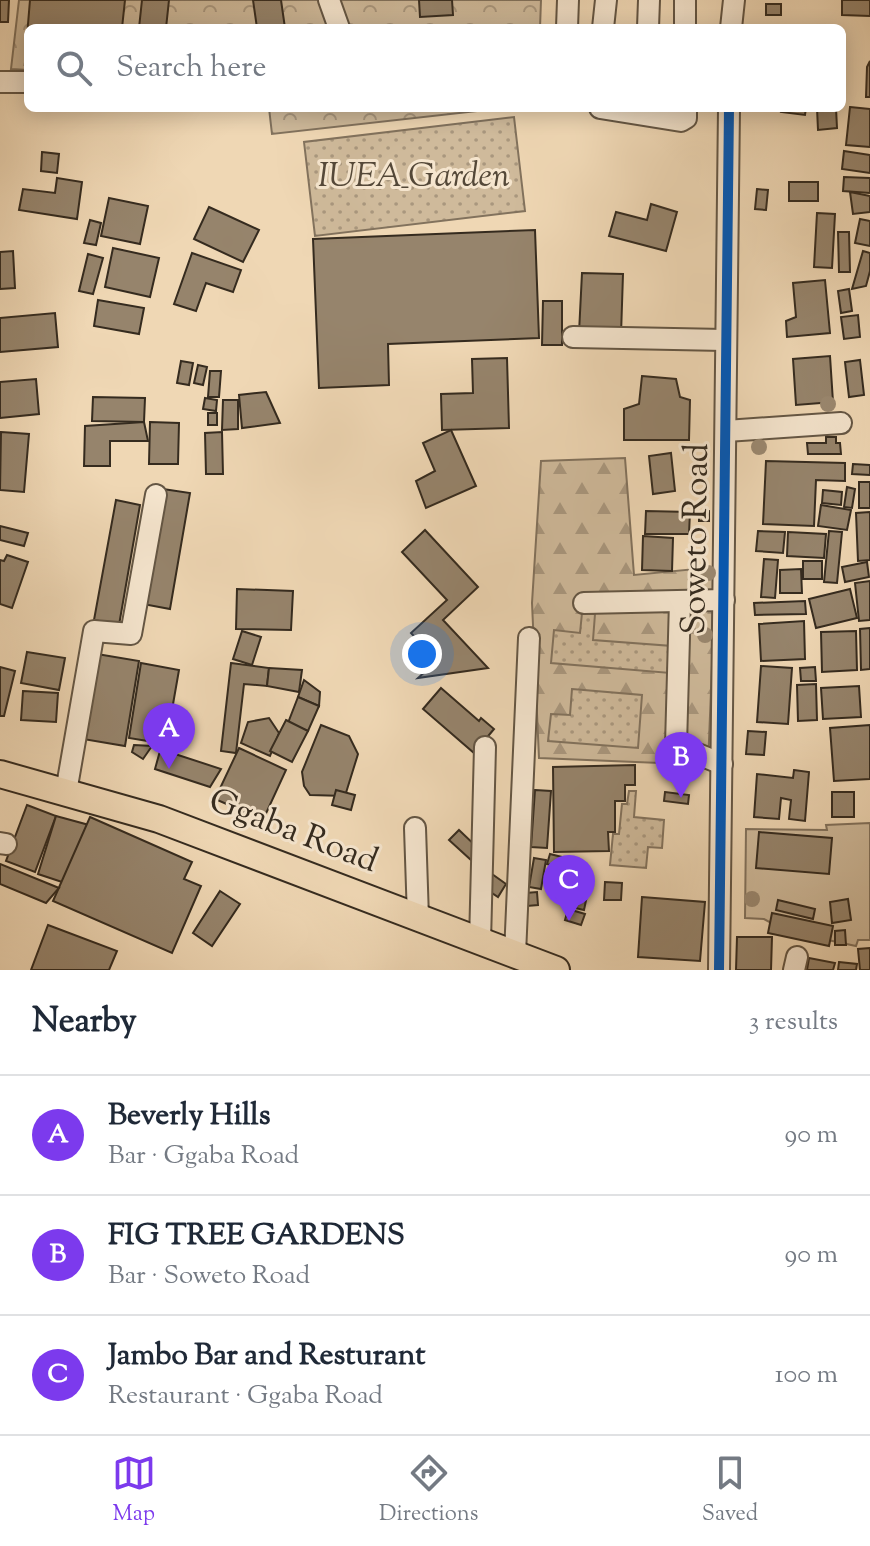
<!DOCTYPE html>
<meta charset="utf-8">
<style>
:root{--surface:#fff;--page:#f2f2f3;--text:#1f2937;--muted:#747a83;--line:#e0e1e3;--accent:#7c3aed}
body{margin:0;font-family:"Sorts Mill Goudy",serif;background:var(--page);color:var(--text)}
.you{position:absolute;left:422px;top:654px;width:28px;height:28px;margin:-20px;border:6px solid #fff;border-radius:50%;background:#1a73e8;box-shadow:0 0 0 12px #1a73e833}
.badge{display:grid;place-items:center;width:52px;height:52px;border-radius:50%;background:var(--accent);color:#fff;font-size:26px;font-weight:700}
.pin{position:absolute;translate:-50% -66px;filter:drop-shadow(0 2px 4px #0008)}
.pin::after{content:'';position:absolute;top:42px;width:28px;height:24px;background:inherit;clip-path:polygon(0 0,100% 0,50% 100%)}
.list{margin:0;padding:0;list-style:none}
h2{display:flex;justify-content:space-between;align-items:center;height:104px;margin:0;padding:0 32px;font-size:34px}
h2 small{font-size:26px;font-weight:400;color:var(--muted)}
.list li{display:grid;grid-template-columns:52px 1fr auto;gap:24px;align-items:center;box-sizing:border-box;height:120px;padding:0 32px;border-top:2px solid var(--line)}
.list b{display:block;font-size:30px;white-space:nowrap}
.list p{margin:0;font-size:26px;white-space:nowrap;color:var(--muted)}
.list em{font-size:26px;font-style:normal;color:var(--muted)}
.icon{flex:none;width:44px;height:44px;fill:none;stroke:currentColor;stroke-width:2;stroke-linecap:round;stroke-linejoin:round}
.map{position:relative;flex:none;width:870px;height:970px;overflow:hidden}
.search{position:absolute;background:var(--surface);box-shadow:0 4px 20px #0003;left:24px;right:24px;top:24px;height:88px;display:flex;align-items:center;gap:20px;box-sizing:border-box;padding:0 28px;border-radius:12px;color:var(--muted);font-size:30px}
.sheet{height:464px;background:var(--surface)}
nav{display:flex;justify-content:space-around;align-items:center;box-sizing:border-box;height:112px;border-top:2px solid var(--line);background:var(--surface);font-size:22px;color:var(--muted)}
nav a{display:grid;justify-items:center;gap:4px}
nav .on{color:var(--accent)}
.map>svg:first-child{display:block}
.forest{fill:url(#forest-firs);stroke:#82725d;stroke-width:2}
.park{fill:url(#park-crowns);stroke:#82725d;stroke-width:2}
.garden{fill:url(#garden-dots);stroke:#82725d;stroke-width:2}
.pitch{fill:#cfba9b;stroke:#82725d;stroke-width:2}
.building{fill:#96846c;stroke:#352b1f;stroke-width:2}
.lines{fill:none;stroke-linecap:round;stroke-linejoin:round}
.minor-casing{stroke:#645644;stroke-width:24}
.major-casing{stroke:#352b1f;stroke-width:30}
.minor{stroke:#f5e5ce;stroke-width:20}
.major{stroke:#efd7b4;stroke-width:26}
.cycleway-casing{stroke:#f5e5ce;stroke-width:15}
.cycleway{stroke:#0057b8;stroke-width:10}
.tree{fill:#9a8870}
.labels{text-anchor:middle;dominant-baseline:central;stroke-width:6;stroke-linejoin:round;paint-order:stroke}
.park-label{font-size:34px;font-style:italic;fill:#544838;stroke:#f5e5ce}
.street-label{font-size:34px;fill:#352b1f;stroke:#f5e5ce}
</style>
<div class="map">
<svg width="870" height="970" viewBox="0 0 870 970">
<defs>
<pattern id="forest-firs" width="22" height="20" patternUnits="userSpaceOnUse" patternTransform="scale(2)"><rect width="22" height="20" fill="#cfba9b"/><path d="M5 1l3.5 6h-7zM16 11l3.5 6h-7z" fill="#a9977e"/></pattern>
<pattern id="park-crowns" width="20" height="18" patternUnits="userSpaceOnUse" patternTransform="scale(2)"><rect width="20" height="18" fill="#cfba9b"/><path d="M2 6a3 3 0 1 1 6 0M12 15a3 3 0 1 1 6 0" fill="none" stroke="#a9977e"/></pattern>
<pattern id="garden-dots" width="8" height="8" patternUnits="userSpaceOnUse" patternTransform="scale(2)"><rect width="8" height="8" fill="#cfba9b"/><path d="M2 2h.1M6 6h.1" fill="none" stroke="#a9977e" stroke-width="1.8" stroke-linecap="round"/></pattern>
</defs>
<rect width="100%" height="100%" fill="#efd7b4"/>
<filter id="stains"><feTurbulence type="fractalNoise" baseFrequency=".0025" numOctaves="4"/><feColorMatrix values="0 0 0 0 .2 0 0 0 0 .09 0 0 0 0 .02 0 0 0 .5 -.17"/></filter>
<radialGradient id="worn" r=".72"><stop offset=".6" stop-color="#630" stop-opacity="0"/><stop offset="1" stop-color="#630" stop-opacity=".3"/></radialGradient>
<!-- forest -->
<polygon class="forest" points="625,458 634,575 716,567 708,765 539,758 532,603 541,461"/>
<!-- park -->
<g class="park">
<polygon points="19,0 541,0 540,28 28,28 28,70 11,69"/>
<polygon points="269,108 504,108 272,134"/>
</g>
<!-- garden -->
<g class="garden">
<polygon points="514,117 525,211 315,236 304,142"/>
<polygon points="582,613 595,614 593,640 672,646 670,673 551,663 554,630 580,633"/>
<polygon points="572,689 642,695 638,748 548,741 551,714 570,715"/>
<polygon points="629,791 636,791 634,817 664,820 662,848 648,847 646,868 610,865 613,834 619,834 622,804 627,804"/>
</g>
<!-- pitch -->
<polygon class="pitch" points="870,823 870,940 858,940 856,946 786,931 764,919 745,918 746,829 827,830 826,825"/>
<!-- building -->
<g class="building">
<polygon points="0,0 9,0 8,22 0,22"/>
<polygon points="30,0 125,0 122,28 28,28 28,61 25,60"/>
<polygon points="142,0 169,0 166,28 139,28"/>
<polygon points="253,0 281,0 285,28 257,28"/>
<polygon points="419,0 452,0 453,15 420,17"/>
<polygon points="842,0 870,0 870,16 842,15"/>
<rect x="766" y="4" width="15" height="11"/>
<polygon points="870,61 870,97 866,97 867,67"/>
<polygon points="850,107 870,109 870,147 846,145"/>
<polygon points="782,108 806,108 805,115 781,112"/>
<polygon points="817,108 836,108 837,128 818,130"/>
<polygon points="844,151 870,155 870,173 842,169"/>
<polygon points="42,152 59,154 57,173 41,171"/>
<polygon points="844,177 870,178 870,193 843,191"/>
<polygon points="57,178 82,182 77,219 19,210 23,189 55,193"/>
<rect x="789" y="182" width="29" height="19"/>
<polygon points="757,189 768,190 766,210 755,209"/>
<polygon points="850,192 870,196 870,212 853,214"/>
<polygon points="109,198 148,206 140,244 101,236"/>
<polygon points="651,204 677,212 666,251 609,236 616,212 647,220"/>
<polygon points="209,207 259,230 243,262 194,239"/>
<polygon points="817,213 835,214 832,268 814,267"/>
<polygon points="860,219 870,221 870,246 855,243"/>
<polygon points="90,220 101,223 96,245 84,243"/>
<polygon points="535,230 539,338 388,344 389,385 319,388 313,239"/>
<polygon points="838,232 849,232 850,272 839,272"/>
<polygon points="113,248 159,258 150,297 105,287"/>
<polygon points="13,251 15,288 0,289 0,252"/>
<polygon points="863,251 870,253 870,271 866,286 852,289"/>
<polygon points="192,253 241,270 233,292 206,283 196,311 174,304"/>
<polygon points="88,254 103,258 93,294 79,291"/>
<polygon points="582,273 623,274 621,335 579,333"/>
<polygon points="825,280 830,333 787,337 786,321 796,317 793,283"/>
<polygon points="849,289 852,311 841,313 838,291"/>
<polygon points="98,300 144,308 139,334 94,326"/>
<polygon points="543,301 562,301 562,345 542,345"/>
<polygon points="55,313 58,347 0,352 0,318"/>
<polygon points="858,315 860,337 844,339 841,317"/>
<polygon points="830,356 833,402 796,405 793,359"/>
<polygon points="507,358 509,428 442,430 441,394 473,393 472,359"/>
<polygon points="860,360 864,395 849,397 845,362"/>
<polygon points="181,361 193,363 189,385 177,383"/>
<polygon points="198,365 207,367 203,385 194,383"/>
<polygon points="210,371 221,371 219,397 208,397"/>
<polygon points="642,376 676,379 680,397 690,400 689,440 624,440 624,409 639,404"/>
<polygon points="36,379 39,414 0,418 0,382"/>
<polygon points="266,392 280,423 242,428 239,395"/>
<polygon points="93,397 145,398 144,422 92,421"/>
<polygon points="205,398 217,400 216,411 203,409"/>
<polygon points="223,400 238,400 238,429 222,430"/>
<rect x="208" y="413" width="9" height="12"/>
<polygon points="144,422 148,441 110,441 110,466 84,466 85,426"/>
<polygon points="150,422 179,423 178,464 149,464"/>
<polygon points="451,430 476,486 426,508 416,481 435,471 423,443"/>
<polygon points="1,432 29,434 24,492 0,490"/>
<polygon points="222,432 223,474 206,474 205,433"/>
<polygon points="826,437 836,437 836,443 840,443 841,454 808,454 807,443 826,443"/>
<polygon points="671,453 675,491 653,494 649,456"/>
<polygon points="766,461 845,463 845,481 816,480 814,526 763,524"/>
<polygon points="853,464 870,465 870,475 852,474"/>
<rect x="859" y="482" width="11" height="26"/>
<polygon points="847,487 855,489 852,508 844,507"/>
<polygon points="163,489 190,493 170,609 143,604"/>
<polygon points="823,490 842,492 841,505 822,503"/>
<polygon points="116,500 140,505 119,625 94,620"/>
<polygon points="821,505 851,510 847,530 818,526"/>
<polygon points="646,511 690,512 689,534 645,534"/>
<rect x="699" y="511" width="10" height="10"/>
<polygon points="870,512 870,560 858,561 856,513"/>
<polygon points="0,526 28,533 24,546 0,540"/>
<polygon points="425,530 478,587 443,620 488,668 418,678 437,661 411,633 447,600 402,552"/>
<polygon points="758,531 785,532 783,553 756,551"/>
<polygon points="829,531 842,532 837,583 824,582"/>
<polygon points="788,532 826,534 824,558 787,556"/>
<polygon points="643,536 673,538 672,571 642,570"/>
<polygon points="7,555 28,562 12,608 0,604 0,560 4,561"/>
<polygon points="764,559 778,560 775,598 761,597"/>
<rect x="803" y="561" width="19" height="18"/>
<polygon points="867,562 869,577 845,582 842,567"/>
<polygon points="801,569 802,593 780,593 780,570"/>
<polygon points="870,581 870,620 859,621 855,583"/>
<polygon points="237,589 293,591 291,630 236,629"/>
<polygon points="850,589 857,618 816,628 809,599"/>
<polygon points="805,601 806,614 755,615 754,603"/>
<polygon points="804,621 805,659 761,661 759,624"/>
<polygon points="870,628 870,669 861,670 860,629"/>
<polygon points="242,631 261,637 252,665 233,659"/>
<polygon points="856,631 857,670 822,672 821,632"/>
<polygon points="27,652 65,658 59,690 21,683"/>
<polygon points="97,654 139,661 125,746 83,739"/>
<polygon points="141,663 179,670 166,744 129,738"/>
<polygon points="231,663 269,668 267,686 244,684 236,753 221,751"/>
<polygon points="761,666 792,668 788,724 757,722"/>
<polygon points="0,667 15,671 4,716 0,716"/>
<polygon points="815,667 816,681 801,681 800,668"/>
<polygon points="269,668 302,670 299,692 267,686"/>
<polygon points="304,680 320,692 319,706 298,697"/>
<polygon points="816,684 817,720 798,721 797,685"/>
<polygon points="859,686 861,717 823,719 821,688"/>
<polygon points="441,688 479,721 481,718 494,729 474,753 423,709"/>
<polygon points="23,691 58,693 56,722 21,720"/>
<polygon points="298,697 319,706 308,731 288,723"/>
<polygon points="269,718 279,733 270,756 241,743 248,722"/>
<polygon points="286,720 308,731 292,762 270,751"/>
<polygon points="321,725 349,736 358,754 345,796 310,795 304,786 302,772"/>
<polygon points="870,725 870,779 834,781 830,728"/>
<polygon points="748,731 766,732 764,755 746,754"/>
<polygon points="162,741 177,744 175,754 160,751"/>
<polygon points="134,745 152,746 143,759 132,752"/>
<polygon points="239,748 286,770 263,820 215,799"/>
<polygon points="160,751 175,754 221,769 210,787 155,769"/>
<polygon points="635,765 635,785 625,785 625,801 615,801 615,832 608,832 609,851 554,852 553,767"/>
<polygon points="794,770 809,772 805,821 789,819 791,800 781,798 779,819 754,817 757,774 793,778"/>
<polygon points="336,790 355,795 351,810 332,805"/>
<polygon points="535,790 551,791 547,848 531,847"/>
<polygon points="665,792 689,795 688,804 664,801"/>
<rect x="832" y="792" width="22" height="25"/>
<polygon points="27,805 56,816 35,872 6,861"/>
<polygon points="56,816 89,825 68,884 38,874"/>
<polygon points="90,817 192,862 184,879 201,886 172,953 53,901"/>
<polygon points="459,830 480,850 471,860 449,840"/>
<polygon points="759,832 832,838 829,874 756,868"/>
<polygon points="550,854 578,861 575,871 547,864"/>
<polygon points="534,858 546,860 541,889 529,887"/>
<polygon points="0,864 59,888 46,903 0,884"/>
<polygon points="492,874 506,884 498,897 483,887"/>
<polygon points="605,882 622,883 621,900 604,900"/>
<polygon points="576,884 589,886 584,910 571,907"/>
<polygon points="220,891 240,904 212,946 193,933"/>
<polygon points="537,892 538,905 527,906 526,893"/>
<polygon points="642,897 705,902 700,961 638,957"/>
<polygon points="848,899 851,920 832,923 830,902"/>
<polygon points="778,900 815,909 813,919 776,910"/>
<polygon points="568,909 585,914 581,925 565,920"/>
<polygon points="772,913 833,926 829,946 768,933"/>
<polygon points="48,925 117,951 109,970 31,970"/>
<polygon points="845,930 846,945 835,945 835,931"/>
<polygon points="737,937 772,937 771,970 736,970"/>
<polygon points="870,948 870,970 860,970 858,949"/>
<polygon points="809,958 835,963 833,970 807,970"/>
<polygon points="839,962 857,964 856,970 838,970"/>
</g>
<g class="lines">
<!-- minor casing -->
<g class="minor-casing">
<g id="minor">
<polyline points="329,0 339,28"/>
<polyline points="685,0 685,28"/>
<polyline points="567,28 568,0"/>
<polyline points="603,28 606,0"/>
<polyline points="648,28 649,0"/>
<polyline points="731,28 734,0"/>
<polyline points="0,82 28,82"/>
<polyline points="600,108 681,121 686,118 686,108"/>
<polyline points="573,337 724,340"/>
<polyline points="726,431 841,423"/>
<polyline points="680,601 676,745 722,764"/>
<polyline points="584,603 724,600"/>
<polyline points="66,792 94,631 131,634 156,495"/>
<polyline points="415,828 418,918"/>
<polyline points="0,843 6,844"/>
<polyline points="480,942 485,747"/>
<polyline points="515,954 529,638"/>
<polyline points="719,970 729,108"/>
<polyline points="794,970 797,957"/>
</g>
</g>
<!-- major casing -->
<g class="major-casing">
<polyline id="major" points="0,774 159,819 556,970"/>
</g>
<!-- minor -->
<use href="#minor" class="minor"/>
<!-- major -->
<use href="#major" class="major"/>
<!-- cycleway casing -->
<g class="cycleway-casing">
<polyline id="cycleway" points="719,970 729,108"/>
</g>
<!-- cycleway -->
<use href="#cycleway" class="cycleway"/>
</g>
<!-- trees -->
<g class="tree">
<circle cx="828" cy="404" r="8"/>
<circle cx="759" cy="447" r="8"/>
<circle cx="708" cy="573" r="8"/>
<circle cx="705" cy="635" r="8"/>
<circle cx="752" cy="899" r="8"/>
</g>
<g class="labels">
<!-- park labels -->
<g class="park-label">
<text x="414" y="177">IUEA_Garden</text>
</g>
<!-- street labels -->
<g class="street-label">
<text transform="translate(697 539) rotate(-89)">Soweto Road</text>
<text transform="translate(293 832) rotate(21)">Ggaba Road</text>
</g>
</g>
<rect width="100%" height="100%" filter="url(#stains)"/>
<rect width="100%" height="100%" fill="url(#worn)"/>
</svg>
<div class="you"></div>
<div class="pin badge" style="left:169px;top:769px">A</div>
<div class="pin badge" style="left:681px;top:798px">B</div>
<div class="pin badge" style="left:569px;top:921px">C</div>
<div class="search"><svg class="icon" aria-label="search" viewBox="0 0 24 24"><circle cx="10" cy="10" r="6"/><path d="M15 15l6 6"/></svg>Search here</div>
</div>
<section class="sheet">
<h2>Nearby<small>3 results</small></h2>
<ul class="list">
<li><span class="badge">A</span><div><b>Beverly Hills</b><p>Bar · Ggaba Road</p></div><em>90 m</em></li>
<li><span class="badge">B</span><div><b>FIG TREE GARDENS</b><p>Bar · Soweto Road</p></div><em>90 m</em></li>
<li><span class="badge">C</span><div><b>Jambo Bar and Resturant</b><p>Restaurant · Ggaba Road</p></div><em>100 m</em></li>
</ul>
</section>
<nav>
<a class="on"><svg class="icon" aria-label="map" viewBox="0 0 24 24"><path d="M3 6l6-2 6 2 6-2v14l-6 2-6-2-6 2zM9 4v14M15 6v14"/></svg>Map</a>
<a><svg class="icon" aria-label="directions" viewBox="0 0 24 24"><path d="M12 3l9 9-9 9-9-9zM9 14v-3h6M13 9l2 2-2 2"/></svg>Directions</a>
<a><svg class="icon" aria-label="saved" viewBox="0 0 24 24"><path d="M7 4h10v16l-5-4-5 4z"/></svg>Saved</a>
</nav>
